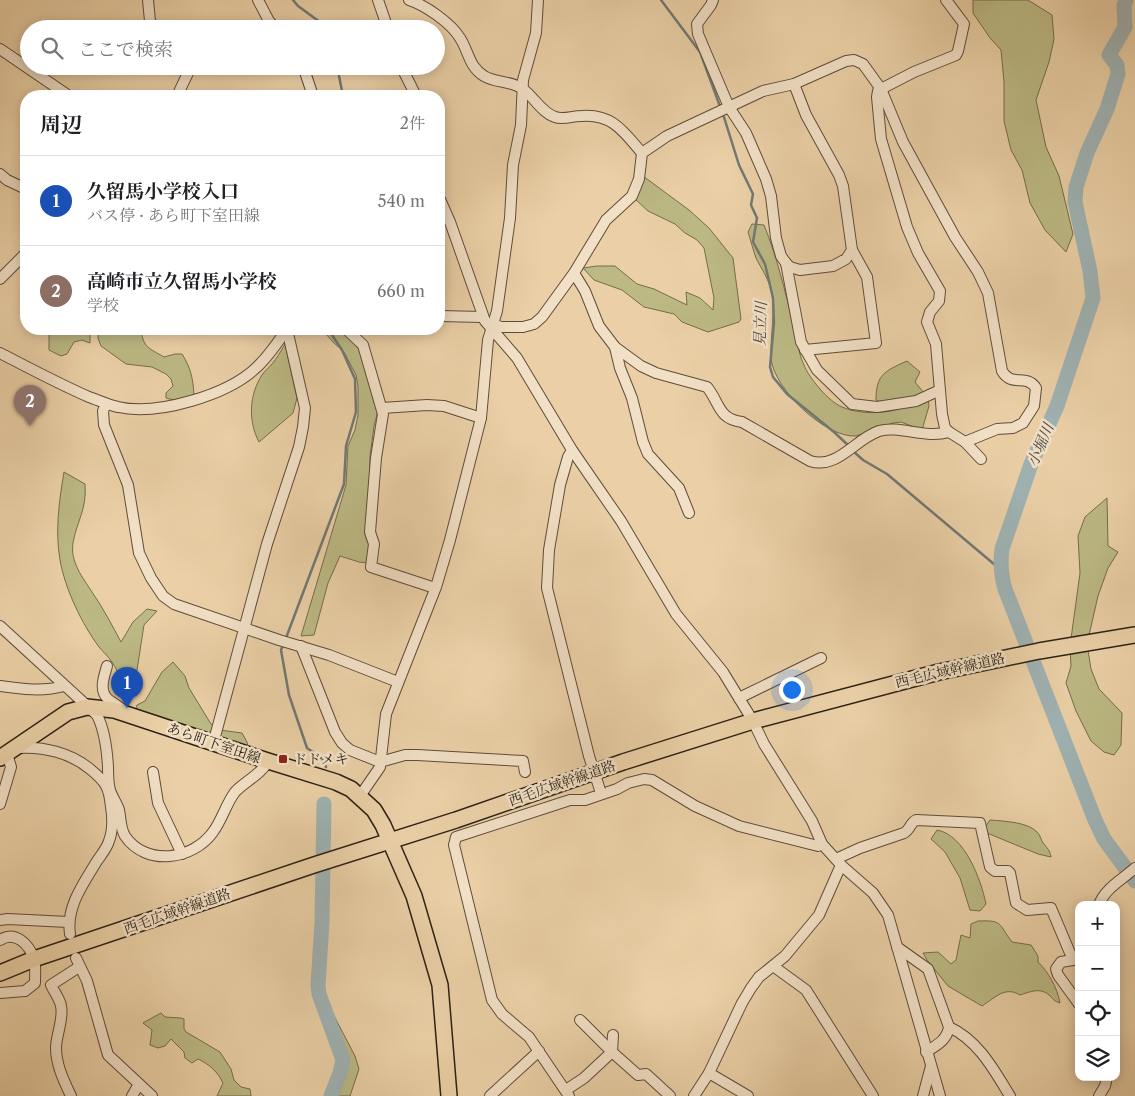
<!DOCTYPE html>
<html lang="ja">
<meta charset="utf-8">
<style>
:root{--surface:#fff;--page:#f2f2f2;--text:#202124;--muted:#757577;--line:#e0e0e0;--accent:#8f2418}
body{margin:0;font-family:"Libre Caslon Text","Noto Serif JP",serif;background:var(--page);color:var(--text)}
.controls{position:absolute;right:15px;bottom:15px;display:grid;overflow:hidden;border-radius:10px;box-shadow:0 2px 12px #0003}
.controls button{width:45px;height:45px;display:grid;place-items:center;padding:0;border:0;border-bottom:1px solid var(--line);background:var(--surface);color:var(--text);font:25px sans-serif}
.you{position:absolute;left:791px;top:689px;width:18px;height:18px;margin:-12px;border:4px solid #fff;border-radius:50%;background:#1a73e8;box-shadow:0 0 0 8px #1a73e833}
.badge{display:grid;place-items:center;width:32px;height:32px;border-radius:50%;background:var(--accent);color:#fff;font-size:16px;font-weight:700}
.pin{position:absolute;translate:-50% -41px;filter:drop-shadow(0 1px 2px #0008)}
.pin::after{content:'';position:absolute;top:26px;width:18px;height:15px;background:inherit;clip-path:polygon(0 0,100% 0,50% 100%)}
.list{margin:0;padding:0;list-style:none}
h2{display:flex;justify-content:space-between;align-items:center;height:65px;margin:0;padding:0 20px;font-size:21px}
h2 small{font-size:16px;font-weight:400;color:var(--muted)}
.list li{display:grid;grid-template-columns:32px 1fr auto;gap:15px;align-items:center;box-sizing:border-box;height:90px;padding:0 20px;border-top:1px solid var(--line)}
.list b{display:block;font-size:19px;white-space:nowrap}
.list p{margin:0;font-size:16px;white-space:nowrap;color:var(--muted)}
.list em{font-size:16px;font-style:normal;color:var(--muted)}
.icon{flex:none;width:28px;height:28px;fill:none;stroke:currentColor;stroke-width:2;stroke-linecap:round;stroke-linejoin:round}
.map{position:relative;flex:none;width:1135px;height:1096px;overflow:hidden}
.search{position:absolute;background:var(--surface);box-shadow:0 2px 12px #0003;left:20px;top:20px;width:425px;height:55px;display:flex;align-items:center;gap:12px;box-sizing:border-box;padding:0 18px;border-radius:28px;color:var(--muted);font-size:19px}
.panel{position:absolute;background:var(--surface);box-shadow:0 2px 12px #0003;left:20px;top:90px;width:425px;height:245px;border-radius:20px}
.map>svg:first-child{display:block}
.green{fill:#bcb984;stroke:#746d4c}
.lines{fill:none;stroke-linecap:round;stroke-linejoin:round}
.stream{stroke:#717974;stroke-width:2.5}
.river{stroke:#9fb3b4;stroke-width:15}
.minor-casing{stroke:#5c4d3a;stroke-width:12}
.primary-casing{stroke:#2c2115;stroke-width:18}
.minor{stroke:#f2e0c6;stroke-width:10}
.primary{stroke:#ebd0a7;stroke-width:15}
.minor-bridge-casing{stroke:#5c4d3a;stroke-width:12;stroke-linecap:butt}
.minor-bridge{stroke:#f2e0c6;stroke-width:10}
.poi-dot{fill:#8f2418;stroke:#f2e0c6;stroke-width:2}
.labels{text-anchor:middle;dominant-baseline:central;stroke-width:5;stroke-linejoin:round;paint-order:stroke}
.street-label{font-size:14px;fill:#2c2115;stroke:#f2e0c6}
.poi-label{font-size:14px;fill:#2c2115;stroke:#f2e0c6;text-anchor:start}
.water-label{font-size:15px;font-style:italic;fill:#4e4d45;stroke:#f2e0c6}
</style>
<div class="map">
<svg width="1135" height="1096" viewBox="0 0 1135 1096">
<rect width="100%" height="100%" fill="#ebd0a7"/>
<filter id="stains"><feTurbulence type="fractalNoise" baseFrequency=".004" numOctaves="4"/><feColorMatrix values="0 0 0 0 .2 0 0 0 0 .09 0 0 0 0 .02 0 0 0 .5 -.17"/></filter>
<radialGradient id="worn" r=".72"><stop offset=".6" stop-color="#630" stop-opacity="0"/><stop offset="1" stop-color="#630" stop-opacity=".3"/></radialGradient>
<!-- green -->
<g class="green">
<polygon points="973,0 1028,0 1052,15 1054,39 1049,62 1036,100 1046,147 1059,176 1073,234 1066,252 1045,230 1030,203 1022,170 1011,150 1004,121 1004,82 1001,50 990,38 973,13"/>
<polygon points="643,176 689,210 709,228 733,258 741,319 739,322 708,332 682,322 674,314 644,307 622,290 594,280 583,268 597,266 615,266 637,284 654,289 687,305 686,292 700,298 713,310 714,298 704,248 697,240 685,233 675,224 648,211 635,199"/>
<path d="M752,224l12,1c13,32 21,66 29,99 4,13 5,29 11,41 5,13 25,37 38,42 19,8 45,7 63,0l-16,-1 -13,-6c0,-26 9,-29 31,-39l13,11 -5,10 13,16 1,8 -7,24 -21,-8 -8,1 -37,13c-31,2 -83,-48 -85,-78 -1,-23 5,-46 0,-69 -3,-11 -10,-21 -15,-31 -3,-8 -5,-17 -8,-26z"/>
<polygon points="49,329 62,329 70,331 90,329 90,343 82,340 74,342 67,354 61,356 49,350"/>
<path d="M99,329h42c2,19 8,19 23,28l11,-3h7c9,14 11,25 12,41 -7,5 -21,6 -28,3v-5l7,-7 -2,-7 -5,-5 -14,-7 -26,-3 -25,-18 -3,-8z"/>
<polygon points="324,329 340,329 368,359 374,403 379,407 374,426 370,456 369,556 367,563 359,562 340,556 328,583 314,635 301,636 346,485 348,446 355,430 358,415 358,386 356,375 344,352 333,342 326,334"/>
<path d="M285,344l12,54 -4,15 -34,29c-11,-21 -10,-47 3,-67 2,-4 7,-7 10,-11 5,-6 9,-13 13,-20z"/>
<path d="M64,472l21,12c2,26 -8,36 -12,59 -3,19 10,35 19,49 11,16 20,33 29,50l12,-20 14,-13 10,2 -13,14 -7,45 -5,18c-11,-3 -14,-18 -20,-26 -4,-6 -9,-10 -13,-15 -17,-23 -34,-58 -39,-87 -5,-28 -1,-59 4,-88z"/>
<polygon points="1107,498 1108,546 1118,552 1108,568 1098,596 1087,644 1091,669 1099,689 1122,713 1121,745 1114,755 1104,752 1091,741 1076,711 1066,683 1071,666 1070,646 1080,573 1078,536 1085,517"/>
<polygon points="173,662 185,676 189,688 211,724 220,730 242,733 247,742 248,747 135,712 137,705 145,701 162,672"/>
<path d="M990,820c13,1 38,2 47,12 3,2 4,8 6,11 4,5 7,7 8,14l-13,-3 -51,-21 -1,-7z"/>
<path d="M937,830c28,5 44,50 49,74l-6,7 -10,-1 -10,-32 -15,-26 -14,-13z"/>
<path d="M978,921c26,-1 20,3 34,21l19,3 7,11v6c11,11 19,25 22,41 -6,-2 -7,-4 -11,-8 -9,-8 -19,-3 -29,0 -15,-9 -24,2 -38,11l-34,-20 -21,-26 -4,-7 15,-1 13,12 5,-4 5,-25 9,3 1,-14z"/>
<polygon points="325,1008 331,1010 355,1056 359,1069 350,1096 326,1096 335,1071 338,1056 323,1011"/>
<path d="M161,1013l4,4 16,1 3,1v10l2,3 34,20 11,17 3,11 7,7 9,2 1,7h-34l6,-13c-5,-11 -14,-19 -25,-24l-6,4 -7,-5 -1,-6 -13,-13 -6,7 -7,2 -8,-3 2,-15 -9,-7z"/>
</g>
<g class="lines">
<!-- stream -->
<g class="stream">
<polyline points="293,0 298,6 324,25 326,29"/>
<polyline points="661,0 700,52 721,109"/>
<polyline points="337,66 343,96"/>
<polyline points="723,114 739,165 753,194 751,205 757,218 753,242 765,264 773,298 774,323 770,367 773,377 787,394 834,432 850,447"/>
<polyline points="853,451 863,460 887,474 1001,570"/>
<polyline points="286,638 344,484 346,446 356,412 355,379 342,350 328,329"/>
<polyline points="284,643 281,650 289,695 307,748 324,760 326,767"/>
</g>
<!-- river -->
<g class="river">
<path d="M1126,0l-2,5 1,22 -16,28 8,10 1,9 -11,35 -20,44 -11,34 -1,15 15,69 3,27 -36,108 -26,58 -29,85c-2,14 -1,26 3,40l90,231 9,19 31,42"/>
<polyline points="324,804 322,922 318,985 319,994 343,1060 340,1073 331,1096"/>
</g>
<!-- minor casing -->
<g class="minor-casing">
<g id="minor">
<polyline points="148,0 150,21 155,29"/>
<polyline points="258,0 269,21 276,29"/>
<polyline points="378,0 388,29"/>
<path d="M409,0c16,5 42,23 51,38 9,14 9,29 24,38 11,7 29,5 39,13 11,8 18,23 32,28 8,3 17,-1 26,-1 31,-3 43,16 61,37"/>
<polyline points="713,0 711,5 697,24 698,34 729,107 746,133 766,179 771,196 776,238 781,256 786,263 790,267 800,270 833,266 846,259 852,250 843,186 839,175 806,115 794,84"/>
<polyline points="946,0 964,24 958,51 956,55 914,72 881,89 878,91 877,97 881,139 907,227 918,253 940,291 939,301 930,312 927,322 936,344 942,414 945,428 949,432 965,442 981,459"/>
<polyline points="0,49 69,96"/>
<polyline points="303,66 313,96"/>
<polyline points="401,66 416,96"/>
<polyline points="177,96 188,73 183,66"/>
<polyline points="0,174 7,180 26,189"/>
<polyline points="439,197 450,222 485,321 517,358 572,450 621,521 676,614 723,672 753,721 764,744 812,821 822,844 841,865 873,893 888,915 940,1096"/>
<polyline points="786,263 801,342 817,370 852,404 877,407 916,401 940,390"/>
<path d="M574,273l11,18 14,35 16,21 26,19 15,7 51,14c13,16 11,32 35,35l68,39c27,9 45,-22 69,-30 21,-6 45,8 70,1"/>
<polyline points="0,279 26,253"/>
<polyline points="439,316 483,317"/>
<path d="M493,324l8,3h22l11,-3 8,-7 32,-44 32,-53 26,-24 7,-17 3,-26 25,-17 96,-45 31,-7 52,-23 8,-1 9,4 18,25 22,53 52,95 23,35 10,21 14,78c10,17 24,2 34,17l-2,18 -11,17 -10,5 -16,1 -32,13"/>
<polyline points="346,329 363,345 383,414 376,458 370,532 374,544 371,567 435,588"/>
<polyline points="615,347 620,368 632,398 643,442 648,454 679,488 689,513"/>
<polyline points="805,350 876,343 867,277 852,250"/>
<path d="M0,353c29,15 59,31 89,44 9,3 19,8 29,10 39,9 110,-12 139,-40 12,-11 21,-25 30,-38"/>
<polyline points="106,404 103,411 104,425 128,485 139,553 151,578 163,596 174,604 279,640 329,655 398,682"/>
<polyline points="382,408 427,405 444,406 481,418"/>
<polyline points="572,450 568,457 560,485 549,550 547,588 589,756"/>
<path d="M0,626l97,89c8,16 10,34 11,52 0,7 0,16 2,23 2,7 7,13 9,20 2,9 1,18 6,26 21,31 68,24 88,-4 9,-12 13,-28 22,-40 10,-11 26,-17 33,-31"/>
<polyline points="301,646 335,732 342,743 350,750 380,762 405,755 417,755 523,761 525,772"/>
<path d="M107,666c-3,11 -9,25 2,34 4,3 9,6 13,9"/>
<path d="M0,686c21,3 43,6 64,0"/>
<polyline points="739,698 821,658"/>
<polyline points="213,744 267,544 299,447 303,427 305,408 287,329"/>
<path d="M18,748c25,-2 53,5 72,21 16,13 19,18 21,38 2,12 2,23 -2,34 -2,7 -8,14 -12,20 -14,23 -31,46 -27,73"/>
<polyline points="153,772 158,803 182,854"/>
<polyline points="360,796 380,767 386,714 436,587 450,540 481,418 488,340 497,311 510,218 513,165 521,125 523,80 536,33 538,0"/>
<polyline points="0,804 11,767 7,754"/>
<path d="M836,859l24,-11 44,-15c6,-3 6,-10 12,-13l64,3 10,44 5,4h13l2,2 6,30 11,7 24,-2 22,52"/>
<path d="M1099,905c5,-16 24,-26 36,-37"/>
<polyline points="0,920 8,919 68,922"/>
<path d="M0,940c15,-10 29,4 34,19 2,7 1,16 1,24l-10,8 -25,2"/>
<path d="M897,947l31,22 21,58c-2,13 -12,18 -23,25"/>
<polyline points="1079,956 1073,960 1061,962 1056,969 1058,975 1079,1004"/>
<polyline points="76,958 87,981 108,1055 152,1096"/>
<polyline points="773,966 806,990 873,1096"/>
<polyline points="580,1020 612,1052 638,1075 646,1074 670,1096"/>
<path d="M949,1027c29,13 45,43 61,69"/>
<polyline points="709,1073 748,1096"/>
<polyline points="566,1090 584,1078 612,1052 613,1035"/>
<path d="M71,1096c-7,-15 -15,-31 -15,-48 0,-13 8,-29 5,-42 -1,-7 -7,-14 -10,-21l28,-18"/>
<polyline points="132,1096 139,1084"/>
<polyline points="490,1096 539,1051"/>
<polyline points="569,1096 529,1037 502,1014 492,1000 454,845 456,837 570,800 585,800 617,789 628,783 644,779 652,780 695,806 739,826 818,846 822,844"/>
<polyline points="694,1096 709,1073 742,1003 751,988 759,977 785,956 819,915 841,865"/>
<polyline points="923,1096 931,1066"/>
<polyline points="1099,1096 1105,1086 1107,1077"/>
</g>
</g>
<!-- primary casing -->
<g class="primary-casing">
<g id="primary">
<polyline points="0,758 68,712 87,707 114,710 268,761 336,782 351,789 374,810 383,825 414,896 440,985 449,1096"/>
<polyline points="0,973 34,959 314,865 456,820 623,762 753,721 939,672 1039,651 1135,635"/>
</g>
</g>
<!-- minor -->
<use href="#minor" class="minor"/>
<!-- primary -->
<use href="#primary" class="primary"/>
<!-- minor-bridge casing -->
<g class="minor-bridge-casing">
<polyline id="minor-bridge" points="589,756 600,790"/>
</g>
<!-- minor-bridge -->
<use href="#minor-bridge" class="minor-bridge"/>
</g>
<!-- markers -->
<rect class="poi-dot" x="278" y="754" width="10" height="10" rx="2.5"/>
<g class="labels">
<!-- street labels -->
<g class="street-label">
<text transform="translate(950 670) rotate(-13)">西毛広域幹線道路</text>
<text transform="translate(214 743) rotate(19)">あら町下室田線</text>
<text transform="translate(562 783) rotate(-19)">西毛広域幹線道路</text>
<text transform="translate(177 911) rotate(-19)">西毛広域幹線道路</text>
</g>
<!-- poi labels -->
<g class="poi-label">
<text x="293" y="759">ドドメキ</text>
</g>
<!-- water labels -->
<g class="water-label">
<text transform="translate(760 324) rotate(-88)">見立川</text>
<text transform="translate(1040 445) rotate(-67)">小堀川</text>
</g>
</g>
<rect width="100%" height="100%" filter="url(#stains)"/>
<rect width="100%" height="100%" fill="url(#worn)"/>
</svg>
<div class="controls">
<button>+</button>
<button>−</button>
<button><svg class="icon" aria-label="locate" viewBox="0 0 24 24"><circle cx="12" cy="12" r="6"/><path d="M12 2v4M12 18v4M2 12h4M18 12h4"/></svg></button>
<button><svg class="icon" aria-label="layers" viewBox="0 0 24 24"><path d="M12 4l9 5-9 5-9-5zM3 14l9 5 9-5"/></svg></button>
</div>
<div class="you"></div>
<div class="pin badge" style="left:127px;top:708px;background:#1a4fb4">1</div>
<div class="pin badge" style="left:30px;top:426px;background:#8d6e63">2</div>
<div class="search"><svg class="icon" aria-label="search" viewBox="0 0 24 24"><circle cx="10" cy="10" r="6"/><path d="M15 15l6 6"/></svg>ここで検索</div>
<section class="panel">
<h2>周辺<small>2件</small></h2>
<ul class="list">
<li><span class="badge" style="background:#1a4fb4">1</span><div><b>久留馬小学校入口</b><p>バス停 · あら町下室田線</p></div><em>540 m</em></li>
<li><span class="badge" style="background:#8d6e63">2</span><div><b>高崎市立久留馬小学校</b><p>学校</p></div><em>660 m</em></li>
</ul>
</section>
</div>
